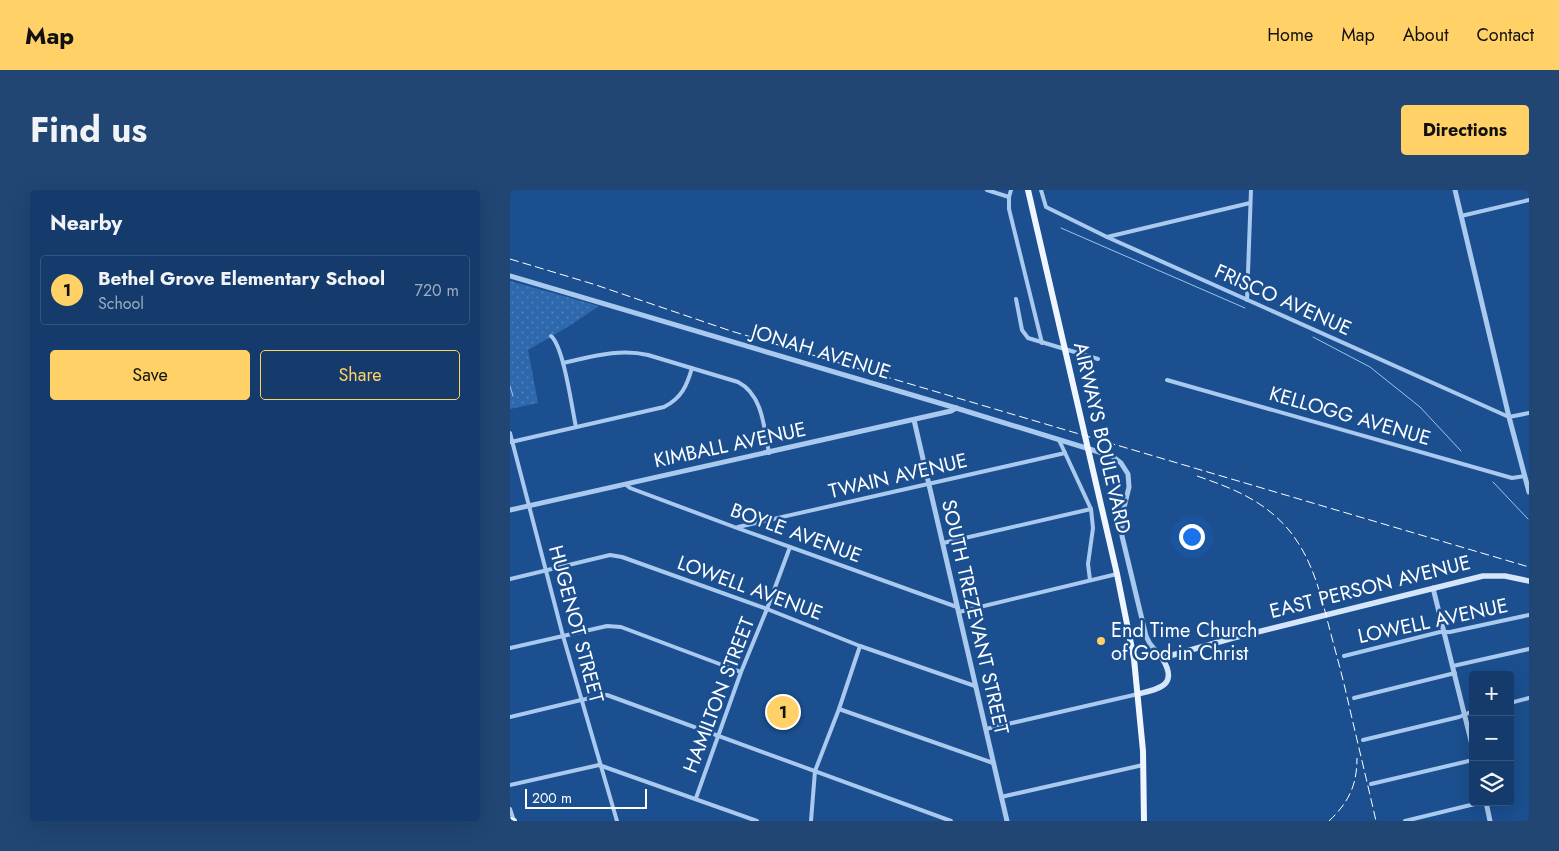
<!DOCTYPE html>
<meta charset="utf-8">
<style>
:root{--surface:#143b6b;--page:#214673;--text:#f1f3f6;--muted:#9dadc1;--line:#33557e;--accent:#ffd166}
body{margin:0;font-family:Jost,sans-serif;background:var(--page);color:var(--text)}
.controls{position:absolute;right:15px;bottom:15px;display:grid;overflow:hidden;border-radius:5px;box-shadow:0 5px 20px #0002}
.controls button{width:45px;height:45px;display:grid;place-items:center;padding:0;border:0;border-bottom:1px solid var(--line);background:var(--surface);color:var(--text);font:25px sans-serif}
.scale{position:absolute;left:15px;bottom:12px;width:122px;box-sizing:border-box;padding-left:5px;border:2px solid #fff;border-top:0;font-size:14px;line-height:18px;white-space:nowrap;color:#fff;-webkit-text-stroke:4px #1b4f8f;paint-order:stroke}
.you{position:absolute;left:681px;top:346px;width:18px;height:18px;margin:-12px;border:4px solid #fff;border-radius:50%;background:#1a73e8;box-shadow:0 0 0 8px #1a73e833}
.badge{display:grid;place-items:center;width:32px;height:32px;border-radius:50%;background:var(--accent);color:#111;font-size:16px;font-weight:700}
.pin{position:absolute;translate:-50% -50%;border:2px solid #fff;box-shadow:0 1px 5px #0006}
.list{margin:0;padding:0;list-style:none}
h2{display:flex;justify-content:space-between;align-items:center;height:65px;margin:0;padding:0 20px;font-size:21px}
h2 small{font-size:16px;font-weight:400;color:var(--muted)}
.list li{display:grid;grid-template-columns:32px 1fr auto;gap:15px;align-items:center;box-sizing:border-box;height:70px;margin:0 10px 10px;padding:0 10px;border:1px solid var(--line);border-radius:5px}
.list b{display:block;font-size:19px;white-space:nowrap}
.list p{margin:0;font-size:16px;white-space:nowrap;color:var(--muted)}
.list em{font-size:16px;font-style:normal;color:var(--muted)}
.actions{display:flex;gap:10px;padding:15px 20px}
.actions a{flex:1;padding:11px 0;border:1px solid var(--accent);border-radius:5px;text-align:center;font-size:18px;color:var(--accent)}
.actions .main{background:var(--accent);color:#111}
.icon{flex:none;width:28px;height:28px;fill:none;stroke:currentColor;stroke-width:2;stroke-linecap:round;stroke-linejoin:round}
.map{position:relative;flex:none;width:1019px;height:631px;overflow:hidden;border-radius:5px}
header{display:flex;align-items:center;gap:30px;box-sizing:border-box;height:70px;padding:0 25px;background:var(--accent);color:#111}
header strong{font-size:24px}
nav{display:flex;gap:28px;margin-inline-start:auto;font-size:18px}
.intro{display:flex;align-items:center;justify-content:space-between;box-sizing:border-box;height:120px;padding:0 30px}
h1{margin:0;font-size:35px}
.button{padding:12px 22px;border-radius:5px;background:var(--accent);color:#111;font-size:18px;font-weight:700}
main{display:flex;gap:30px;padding:0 30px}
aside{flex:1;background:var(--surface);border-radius:5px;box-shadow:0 5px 20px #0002}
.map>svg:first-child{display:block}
.park{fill:url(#park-dots)}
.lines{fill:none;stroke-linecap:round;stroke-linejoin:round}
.stream{stroke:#9cc4f0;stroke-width:1}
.minor{stroke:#a9c9ee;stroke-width:4}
.tertiary{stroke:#a9c9ee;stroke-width:5}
.secondary{stroke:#d6e6fa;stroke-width:5.5}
.primary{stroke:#f0f6ff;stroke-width:6}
.rail{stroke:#fff;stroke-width:1;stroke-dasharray:9 4;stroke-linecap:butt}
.poi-dot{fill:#ffd166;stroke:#1b4f8f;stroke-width:2}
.labels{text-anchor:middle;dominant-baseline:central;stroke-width:5;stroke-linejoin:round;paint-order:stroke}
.street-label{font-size:20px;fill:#fff;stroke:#1b4f8f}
.poi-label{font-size:20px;fill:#fff;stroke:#1b4f8f;text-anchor:start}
</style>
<header>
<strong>Map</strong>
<nav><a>Home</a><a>Map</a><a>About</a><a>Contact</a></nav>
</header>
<div class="intro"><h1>Find us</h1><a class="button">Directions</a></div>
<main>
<aside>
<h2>Nearby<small></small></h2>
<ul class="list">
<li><span class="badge">1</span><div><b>Bethel Grove Elementary School</b><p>School</p></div><em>720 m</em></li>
</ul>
<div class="actions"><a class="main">Save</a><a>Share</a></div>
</aside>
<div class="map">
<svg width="1019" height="631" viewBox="0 0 1019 631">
<defs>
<pattern id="park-dots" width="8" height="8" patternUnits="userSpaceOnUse" patternTransform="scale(1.25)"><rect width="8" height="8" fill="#2e69ad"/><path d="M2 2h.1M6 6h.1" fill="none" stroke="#4d80b9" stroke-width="1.8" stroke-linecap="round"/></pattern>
</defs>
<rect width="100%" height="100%" fill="#1b4f8f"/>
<!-- park -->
<polygon class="park" points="0,91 89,116 56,138 18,160 28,213 0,219"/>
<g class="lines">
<!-- stream -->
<g class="stream">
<polyline points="551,38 735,118"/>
<polyline points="803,147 860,177 910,217 951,261"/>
<polyline points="0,196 3,206"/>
<polyline points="983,292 1018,329"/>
</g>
<!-- minor -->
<g class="minor">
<polyline points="477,0 499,7"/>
<polyline points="501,0 499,7 499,19 532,153"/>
<polyline points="531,0 536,17 597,47 999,227 1019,223"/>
<polyline points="951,26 1019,10"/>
<polyline points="597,47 740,13"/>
<polyline points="506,109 512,140 518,148 588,169"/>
<polyline points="737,110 741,0"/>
<path d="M41,146c13,11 21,73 25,91"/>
<path d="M53,173c28,-6 56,-15 85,-8l90,27c25,13 26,46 31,71"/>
<polyline points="657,190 1002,288 1015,286"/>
<polyline points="0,243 53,446 107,631"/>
<polyline points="549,250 581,319 583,338 578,374 580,390"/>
<path d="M1,252l153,-35c18,-9 23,-22 28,-39"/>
<polyline points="115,294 120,298 227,338 447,417"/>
<polyline points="228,337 555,263"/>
<polyline points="433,353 581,319"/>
<polyline points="0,389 100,365 112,367 257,419 350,456 465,496"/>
<polyline points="449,422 607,384"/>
<polyline points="0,458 97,436 111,437 231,482"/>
<polyline points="834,466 930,442 940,442 1019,425"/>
<polyline points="943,476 1019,459"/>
<polyline points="844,508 945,483"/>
<polyline points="1000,513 1019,508"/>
<polyline points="329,519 483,573"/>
<polyline points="0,527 71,510 97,505 441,631"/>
<polyline points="476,539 628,504"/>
<polyline points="853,550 949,527 963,521"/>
<polyline points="861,594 963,570"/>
<polyline points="0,595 89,575 247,631"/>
<polyline points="491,607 633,575"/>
<polyline points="186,608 231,482 257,419 280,357"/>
<polyline points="0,619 4,631"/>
<polyline points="301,631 305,581 329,519 350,456"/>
<polyline points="895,631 973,612"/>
</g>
<!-- tertiary -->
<g class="tertiary">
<polyline points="945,0 999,227 1019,302"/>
<polyline points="0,86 446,218 602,266 611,273 618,284 619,297 612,326 612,346 636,446 640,454 652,468"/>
<polyline points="404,230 497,631"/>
<polyline points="0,320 441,221 446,218"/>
<polyline points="923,398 963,559"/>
<polyline points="976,612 980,631"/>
</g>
<!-- secondary -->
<path class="secondary" d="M628,504c22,-5 41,-9 24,-36l71,-20 250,-62h22l24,5"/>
<!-- primary -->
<g class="primary">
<polyline points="518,0 607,384 624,469 633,561 634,631"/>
<polyline points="0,630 4,631"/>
</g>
<!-- rail -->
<g class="rail">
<polyline points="0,69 83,94 221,141 1019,377"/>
<path d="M687,286c35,12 66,24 91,53 21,25 30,55 38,86 6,24 13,48 19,73 10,44 21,89 31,133"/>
<path d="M819,631c20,-19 28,-36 28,-63"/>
</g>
</g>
<!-- markers -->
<circle class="poi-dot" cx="591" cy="451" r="5"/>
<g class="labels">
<!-- street labels -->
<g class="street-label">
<text transform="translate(773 110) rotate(24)">FRISCO AVENUE</text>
<text transform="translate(311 162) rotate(17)">JONAH AVENUE</text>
<text transform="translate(840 226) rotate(16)">KELLOGG AVENUE</text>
<text transform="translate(592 248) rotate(77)">AIRWAYS BOULEVARD</text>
<text transform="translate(220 255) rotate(-12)">KIMBALL AVENUE</text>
<text transform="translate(388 286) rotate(-13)">TWAIN AVENUE</text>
<text transform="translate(286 343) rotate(20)">BOYLE AVENUE</text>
<text transform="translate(860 397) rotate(-14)">EAST PERSON AVENUE</text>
<text transform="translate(240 398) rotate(20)">LOWELL AVENUE</text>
<text transform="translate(465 427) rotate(77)">SOUTH TREZEVANT STREET</text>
<text transform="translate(923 431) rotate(-12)">LOWELL AVENUE</text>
<text transform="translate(66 434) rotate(75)">HUGENOT STREET</text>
<text transform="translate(209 505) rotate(-69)">HAMILTON STREET</text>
</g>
<!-- poi labels -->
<g class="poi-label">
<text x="601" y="440">End Time Church<tspan x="601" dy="23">of God in Christ</tspan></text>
</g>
</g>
</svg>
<div class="controls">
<button>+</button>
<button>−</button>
<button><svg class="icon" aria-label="layers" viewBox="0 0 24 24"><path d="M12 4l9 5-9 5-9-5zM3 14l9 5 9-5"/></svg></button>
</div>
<div class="scale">200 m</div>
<div class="you"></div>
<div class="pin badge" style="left:273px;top:522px">1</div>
</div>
</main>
